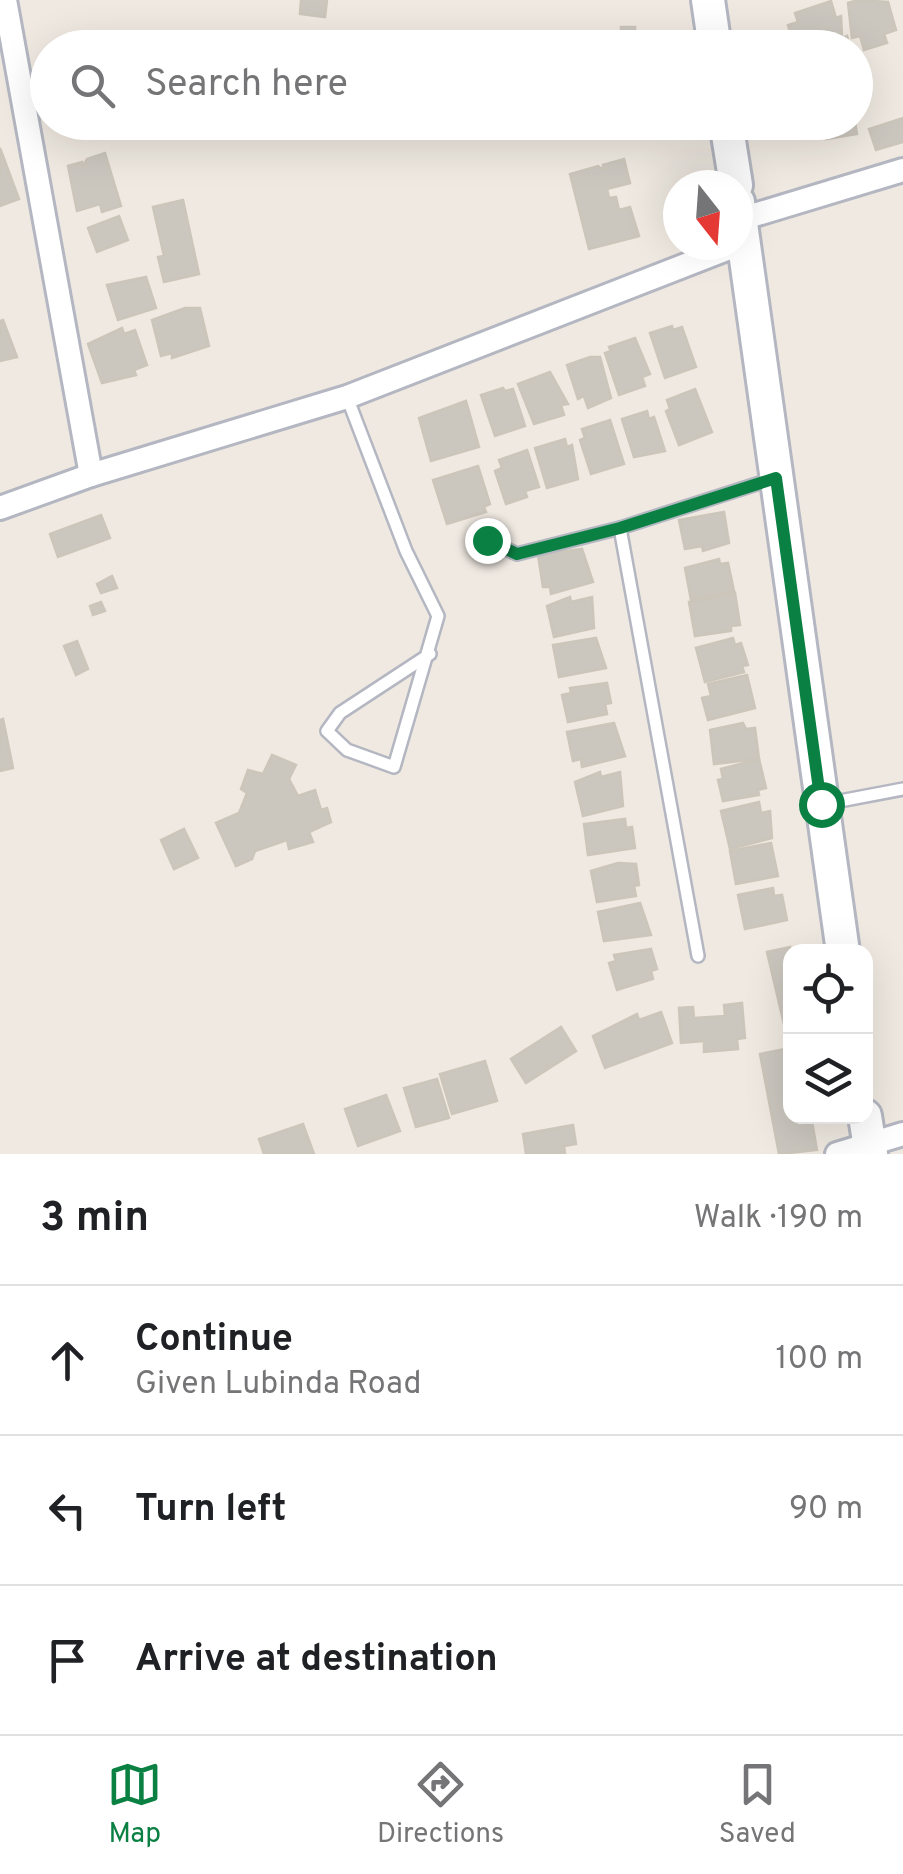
<!DOCTYPE html>
<meta charset="utf-8">
<style>
:root{--surface:#fff;--page:#f2f2f2;--text:#202124;--muted:#757577;--line:#e0e0e0;--accent:#0b8043}
body{margin:0;font-family:Overpass,sans-serif;background:var(--page);color:var(--text)}
.controls{position:absolute;right:30px;bottom:30px;display:grid;overflow:hidden;border-radius:20px;box-shadow:0 10px 40px #0002}
.controls button{width:90px;height:90px;display:grid;place-items:center;padding:0;border:0;border-bottom:2px solid var(--line);background:var(--surface);color:var(--text);font:50px sans-serif}
.compass{position:absolute;left:663px;top:170px;width:90px;height:90px;border-radius:50%;background:var(--surface);box-shadow:0 10px 40px #0002;rotate:163deg}
.stop{position:absolute;width:30px;height:30px;margin:-22px;border:8px solid #0b8043;border-radius:50%;background:#fff}
.stop.end{background:#0b8043;border-color:#fff;box-shadow:0 2px 10px #0008}
.list{margin:0;padding:0;list-style:none}
h2{display:flex;justify-content:space-between;align-items:center;height:130px;margin:0;padding:0 40px;font-size:42px}
h2 small{font-size:32px;font-weight:400;color:var(--muted)}
.list li{display:grid;grid-template-columns:65px 1fr auto;gap:30px;align-items:center;box-sizing:border-box;height:150px;padding:0 40px;border-top:2px solid var(--line)}
.list b{display:block;font-size:38px;white-space:nowrap}
.list p{margin:0;font-size:32px;white-space:nowrap;color:var(--muted)}
.list em{font-size:32px;font-style:normal;color:var(--muted)}
.icon{flex:none;width:55px;height:55px;fill:none;stroke:currentColor;stroke-width:2;stroke-linecap:round;stroke-linejoin:round}
.map{position:relative;flex:none;width:903px;height:1154px;overflow:hidden}
.search{position:absolute;background:var(--surface);box-shadow:0 10px 40px #0002;left:30px;right:30px;top:30px;height:110px;display:flex;align-items:center;gap:25px;box-sizing:border-box;padding:0 35px;border-radius:55px;color:var(--muted);font-size:38px}
.sheet{height:580px;background:var(--surface)}
nav{display:flex;justify-content:space-around;align-items:center;box-sizing:border-box;height:140px;border-top:2px solid var(--line);background:var(--surface);font-size:28px;color:var(--muted)}
nav a{display:grid;justify-items:center;gap:5px}
nav .on{color:var(--accent)}
.map>svg:first-child{display:block}
.building{fill:#cbc7bf;stroke:#cbc5ba;stroke-width:2.5}
.lines{fill:none;stroke-linecap:round;stroke-linejoin:round}
.lane-casing{stroke:#b4b7c1;stroke-width:16}
.street-casing{stroke:#b4b7c1;stroke-width:28}
.secondary-casing{stroke:#b4b7c1;stroke-width:38}
.lane{stroke:#fff;stroke-width:11}
.street{stroke:#fff;stroke-width:22}
.secondary{stroke:#fff;stroke-width:32}
.route{stroke:#0b8043;stroke-width:12}
</style>
<div class="map">
<svg width="903" height="1154" viewBox="0 0 903 1154">
<rect width="100%" height="100%" fill="#efe9e1"/>
<!-- building -->
<g class="building">
<polygon points="301,0 327,0 325,17 300,14"/>
<polygon points="858,0 888,2 896,30 884,34 887,43 864,50 860,36 852,38 848,3"/>
<polygon points="831,1 836,18 841,16 842,38 847,36 850,48 797,48 803,40 793,43 788,25 798,22 795,13"/>
<polygon points="621,27 635,27 636,42 621,43"/>
<polygon points="903,118 903,142 876,150 869,129"/>
<polygon points="824,122 855,122 857,134 826,139"/>
<polygon points="0,148 19,199 0,206"/>
<polygon points="105,153 121,206 102,212 100,204 77,211 68,166 82,162 83,166 87,159"/>
<polygon points="624,159 630,183 607,189 609,198 616,197 619,210 630,207 639,236 589,249 570,174 598,166 604,170 603,165"/>
<polygon points="183,200 199,274 164,282 158,257 164,256 153,207"/>
<polygon points="119,216 128,240 97,252 88,228"/>
<polygon points="146,277 156,308 118,320 107,285"/>
<polygon points="185,308 200,308 209,346 172,358 172,353 161,356 152,320"/>
<polygon points="3,320 17,357 0,361 0,321"/>
<polygon points="672,326 673,330 682,327 696,367 665,378 650,333"/>
<polygon points="122,328 124,334 135,330 147,365 134,370 136,375 102,383 88,344"/>
<polygon points="635,338 650,374 642,377 645,386 619,395 605,353 611,351 609,347"/>
<polygon points="590,357 600,357 611,398 588,408 584,396 578,399 567,365"/>
<polygon points="550,372 568,404 561,405 564,415 534,424 518,384"/>
<polygon points="503,388 505,391 513,389 525,426 495,436 481,395"/>
<polygon points="695,389 712,432 679,445 666,411 670,409 667,400"/>
<polygon points="466,401 479,447 431,461 419,418"/>
<polygon points="647,411 649,419 654,417 665,451 634,457 622,419"/>
<polygon points="610,420 624,464 591,474 580,440 585,438 582,429"/>
<polygon points="565,439 567,447 572,445 578,479 547,488 535,448"/>
<polygon points="527,450 539,487 525,491 527,497 506,504 495,471 502,468 499,460"/>
<polygon points="478,466 490,504 484,507 486,512 447,524 433,480"/>
<polygon points="724,512 729,543 703,551 702,546 685,549 679,520"/>
<polygon points="101,515 110,538 58,557 50,534"/>
<polygon points="582,549 593,582 551,594 550,587 543,587 538,555"/>
<polygon points="719,559 720,564 728,563 734,591 691,600 685,568"/>
<polygon points="112,576 117,588 101,593 97,584"/>
<polygon points="735,593 740,625 731,626 731,631 695,636 689,602"/>
<polygon points="570,597 571,602 592,597 594,628 554,637 547,606"/>
<polygon points="101,602 105,611 93,615 90,606"/>
<polygon points="596,638 606,668 559,677 553,645"/>
<polygon points="733,638 735,645 741,643 748,665 742,666 744,672 705,682 696,648"/>
<polygon points="77,641 88,669 76,675 64,646"/>
<polygon points="747,675 755,708 708,720 702,698 711,696 708,684"/>
<polygon points="607,683 611,703 605,704 607,714 568,722 562,695 571,693 570,688"/>
<polygon points="3,719 13,768 0,771 0,720"/>
<polygon points="614,723 625,756 582,767 581,759 573,761 567,732"/>
<polygon points="743,723 746,729 755,728 759,759 714,764 710,730"/>
<polygon points="272,755 296,765 289,779 298,796 315,790 321,810 327,808 331,822 309,832 313,842 289,849 287,840 255,851 252,859 236,866 216,823 239,813 247,793 241,789 248,770 263,774"/>
<polygon points="759,759 766,788 758,790 759,795 723,801 718,780 723,779 721,769"/>
<polygon points="600,772 601,777 620,772 623,806 583,816 575,782"/>
<polygon points="759,802 761,813 770,811 772,838 730,849 721,811"/>
<polygon points="625,819 626,828 632,827 635,848 588,855 584,824"/>
<polygon points="184,829 198,858 174,869 161,840"/>
<polygon points="771,843 778,876 736,884 730,851"/>
<polygon points="618,863 636,864 639,885 634,886 636,896 597,902 591,871"/>
<polygon points="773,888 774,896 782,895 787,920 745,929 738,895"/>
<polygon points="640,903 651,935 604,941 598,912"/>
<polygon points="790,947 790,1040 788,1041 767,952"/>
<polygon points="651,949 657,969 651,971 653,979 617,990 609,963 616,961 614,955"/>
<polygon points="742,1003 745,1038 737,1039 738,1049 704,1052 704,1041 681,1043 679,1008 693,1007 694,1018 725,1016 724,1005"/>
<polygon points="661,1012 672,1043 605,1068 593,1036 637,1014 639,1020"/>
<polygon points="561,1027 576,1051 526,1083 511,1059"/>
<polygon points="790,1048 790,1116 811,1116 817,1150 779,1154 760,1054"/>
<polygon points="485,1061 497,1101 452,1114 440,1074"/>
<polygon points="437,1079 449,1118 416,1127 404,1088"/>
<polygon points="386,1095 400,1131 358,1146 345,1109"/>
<polygon points="303,1124 314,1154 264,1154 259,1139"/>
<polygon points="573,1125 576,1144 564,1146 565,1154 526,1154 523,1134"/>
</g>
<g class="lines">
<!-- lane casing -->
<g class="lane-casing">
<g id="lane">
<polyline points="347,397 406,551 438,616 394,767 347,750 327,731 340,713 430,654"/>
<polyline points="620,528 698,956"/>
<polyline points="487,540 517,554 620,528 772,479"/>
<polyline points="824,804 903,789"/>
</g>
</g>
<!-- street casing -->
<g class="street-casing">
<g id="street">
<polyline points="5,0 91,475"/>
<polyline points="741,219 903,170"/>
<polyline points="0,508 91,475 347,397 737,245"/>
<polyline points="837,1154 903,1134"/>
</g>
</g>
<!-- secondary casing -->
<g class="secondary-casing">
<g id="secondary">
<polyline points="708,0 715,48"/>
<polyline points="726,122 736,185"/>
<polyline points="738,202 843,952"/>
<polyline points="865,1116 871,1154"/>
</g>
</g>
<!-- lane -->
<use href="#lane" class="lane"/>
<!-- street -->
<use href="#street" class="street"/>
<!-- secondary -->
<use href="#secondary" class="secondary"/>
</g>
<g class="lines">
<!-- route -->
<polyline class="route" points="487,540 517,554 620,528 776,478 821,804"/>
</g>
</svg>
<div class="controls">
<button><svg class="icon" aria-label="locate" viewBox="0 0 24 24"><circle cx="12" cy="12" r="6"/><path d="M12 2v4M12 18v4M2 12h4M18 12h4"/></svg></button>
<button><svg class="icon" aria-label="layers" viewBox="0 0 24 24"><path d="M12 4l9 5-9 5-9-5zM3 14l9 5 9-5"/></svg></button>
</div>
<svg class="compass" viewBox="-18 -18 36 36"><path d="M0-13l5 13h-10z" fill="#e53935"/><path d="M0 13l5-13h-10z" fill="#757577"/></svg>
<div class="stop" style="left:821px;top:804px"></div>
<div class="stop end" style="left:487px;top:540px"></div>
<div class="search"><svg class="icon" aria-label="search" viewBox="0 0 24 24"><circle cx="10" cy="10" r="6"/><path d="M15 15l6 6"/></svg>Search here</div>
</div>
<section class="sheet">
<h2>3 min<small>Walk · 190 m</small></h2>
<ul class="list">
<li><svg class="icon" aria-label="ahead" viewBox="0 0 24 24"><path d="M12 20V5M6 11l6-6 6 6"/></svg><div><b>Continue</b><p>Given Lubinda Road</p></div><em>100 m</em></li>
<li><svg class="icon" aria-label="left" viewBox="0 0 24 24"><path d="M17 20v-9H6M10 6l-5 5 5 5"/></svg><div><b>Turn left</b></div><em>90 m</em></li>
<li><svg class="icon" aria-label="arrive" viewBox="0 0 24 24"><path d="M6 21V4h12l-3 4 3 4H6"/></svg><div><b>Arrive at destination</b></div></li>
</ul>
</section>
<nav>
<a class="on"><svg class="icon" aria-label="map" viewBox="0 0 24 24"><path d="M3 6l6-2 6 2 6-2v14l-6 2-6-2-6 2zM9 4v14M15 6v14"/></svg>Map</a>
<a><svg class="icon" aria-label="directions" viewBox="0 0 24 24"><path d="M12 3l9 9-9 9-9-9zM9 14v-3h6M13 9l2 2-2 2"/></svg>Directions</a>
<a><svg class="icon" aria-label="saved" viewBox="0 0 24 24"><path d="M7 4h10v16l-5-4-5 4z"/></svg>Saved</a>
</nav>
